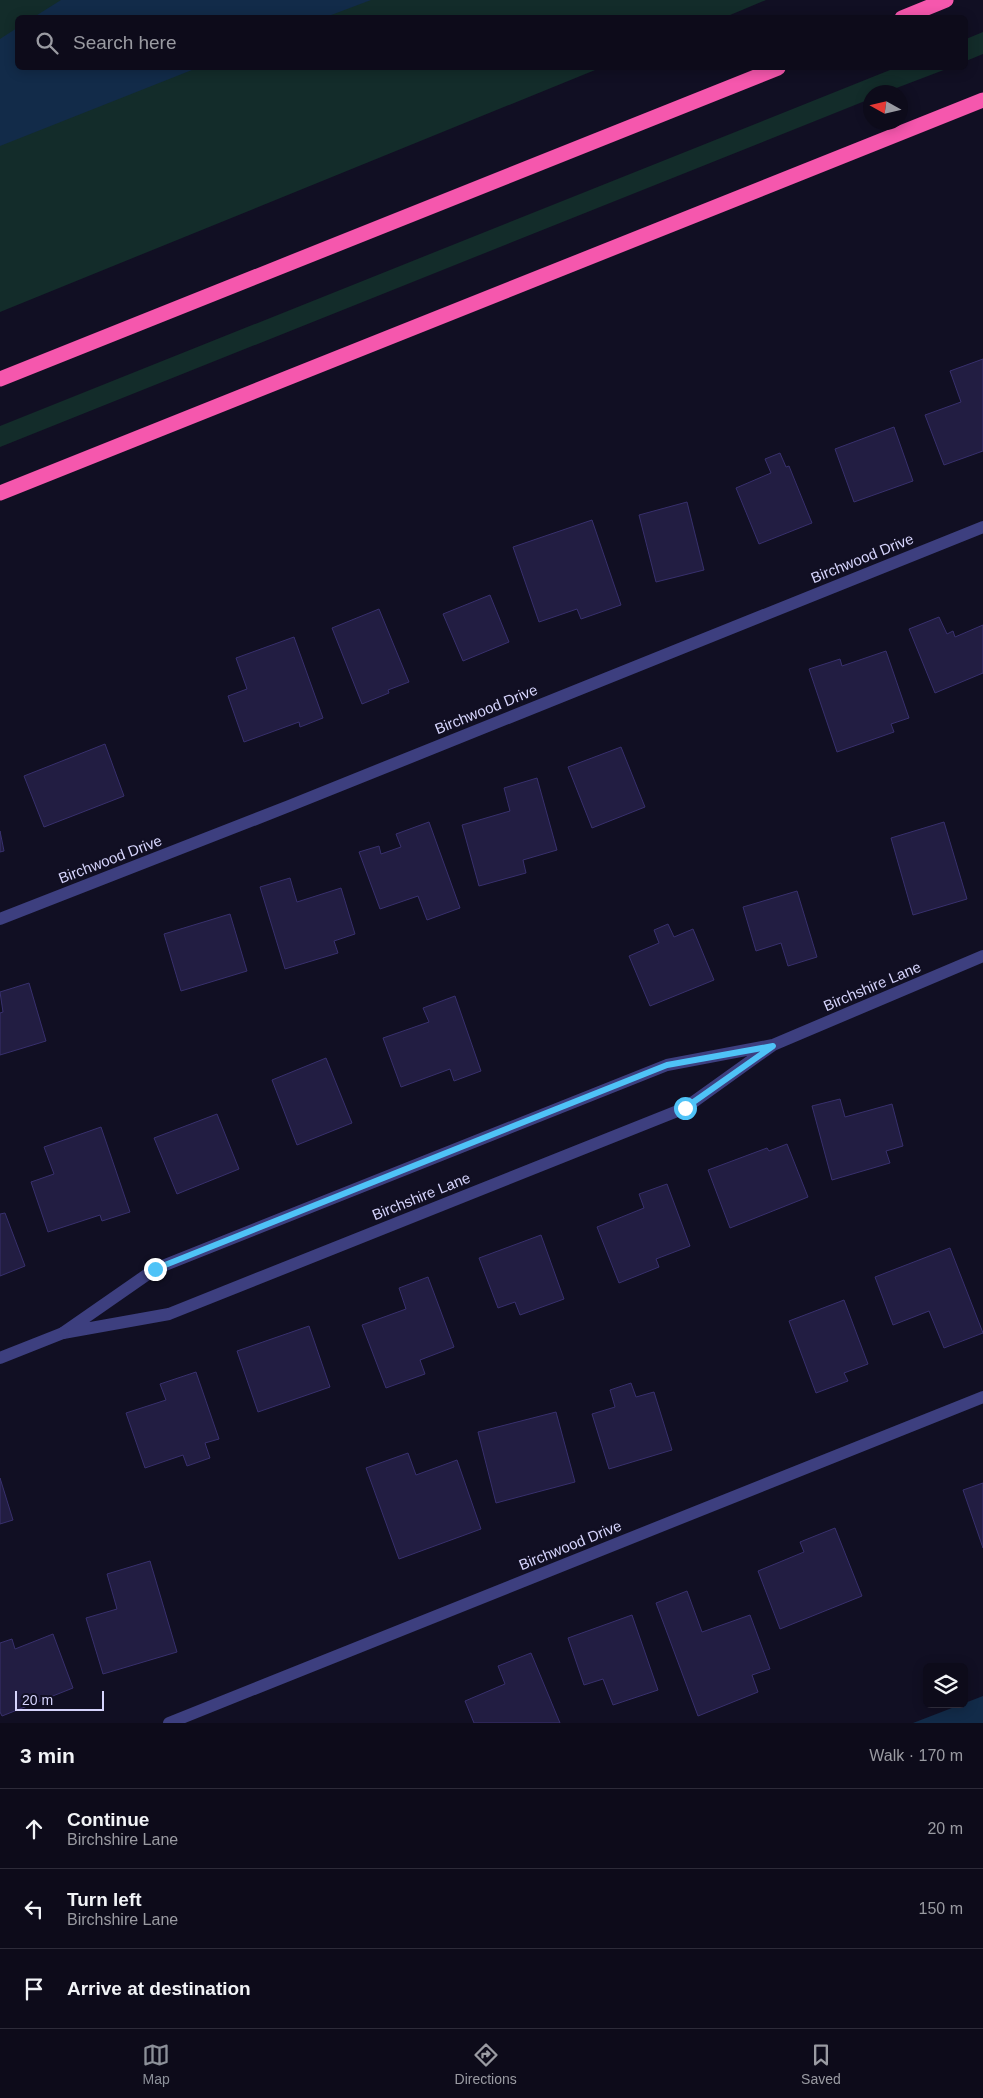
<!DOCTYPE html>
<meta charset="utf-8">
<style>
:root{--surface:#0d0b1a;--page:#1b1927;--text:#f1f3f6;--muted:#9a9ba2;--line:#2d2b39;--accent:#8c9099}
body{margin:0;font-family:Arial,sans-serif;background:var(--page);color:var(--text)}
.controls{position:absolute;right:15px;bottom:15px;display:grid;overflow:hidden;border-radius:8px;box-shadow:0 2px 12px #0003}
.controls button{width:45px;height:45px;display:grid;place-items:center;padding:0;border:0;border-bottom:1px solid var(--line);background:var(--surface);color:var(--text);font:25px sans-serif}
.compass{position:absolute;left:863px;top:85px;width:45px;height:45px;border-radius:50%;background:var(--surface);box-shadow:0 2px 12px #0003;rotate:278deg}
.scale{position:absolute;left:15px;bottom:12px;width:89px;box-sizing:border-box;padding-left:5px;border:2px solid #d6d4fc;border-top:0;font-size:14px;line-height:18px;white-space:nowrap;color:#d6d4fc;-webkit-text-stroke:4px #110f23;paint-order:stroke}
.stop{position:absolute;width:15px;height:15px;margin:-11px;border:4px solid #4fc3f7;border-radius:50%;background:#fff}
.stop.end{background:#4fc3f7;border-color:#fff;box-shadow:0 1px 5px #0008}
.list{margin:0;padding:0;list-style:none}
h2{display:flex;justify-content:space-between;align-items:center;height:65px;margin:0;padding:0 20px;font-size:21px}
h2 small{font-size:16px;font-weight:400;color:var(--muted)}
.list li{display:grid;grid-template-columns:32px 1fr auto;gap:15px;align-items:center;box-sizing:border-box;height:80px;padding:0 20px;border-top:1px solid var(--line)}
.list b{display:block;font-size:19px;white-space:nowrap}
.list p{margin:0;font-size:16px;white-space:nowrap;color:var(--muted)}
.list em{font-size:16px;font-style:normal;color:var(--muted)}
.icon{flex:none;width:28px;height:28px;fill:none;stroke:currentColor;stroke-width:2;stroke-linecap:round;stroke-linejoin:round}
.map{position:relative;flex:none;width:983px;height:1723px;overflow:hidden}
.search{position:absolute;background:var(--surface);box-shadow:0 2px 12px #0003;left:15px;right:15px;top:15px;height:55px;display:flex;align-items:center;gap:12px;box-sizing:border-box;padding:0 18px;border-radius:8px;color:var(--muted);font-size:19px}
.sheet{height:305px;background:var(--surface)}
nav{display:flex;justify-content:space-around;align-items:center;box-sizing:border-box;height:70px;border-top:1px solid var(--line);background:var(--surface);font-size:14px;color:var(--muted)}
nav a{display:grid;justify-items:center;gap:2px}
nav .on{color:var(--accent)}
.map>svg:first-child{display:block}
.green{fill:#132c2a}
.water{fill:#122b49}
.building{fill:#221d42;stroke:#38306d}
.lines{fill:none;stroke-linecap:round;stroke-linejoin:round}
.minor{stroke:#3d3f7f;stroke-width:12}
.motorway{stroke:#f557ad;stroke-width:15}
.route{stroke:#4fc3f7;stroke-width:6}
.labels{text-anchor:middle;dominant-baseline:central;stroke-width:4;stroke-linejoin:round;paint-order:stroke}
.street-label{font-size:15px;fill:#d6d4fc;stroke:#110f23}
</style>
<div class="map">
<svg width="983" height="1723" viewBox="0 0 983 1723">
<rect width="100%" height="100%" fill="#110f23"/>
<!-- green -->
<g class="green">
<polygon points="0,0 766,0 723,18 18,18 18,68 600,68 0,312"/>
<polygon points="983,32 983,54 966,61 966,39"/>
<polygon points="895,68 949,68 886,92 870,92 870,99 0,447 0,426"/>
</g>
<!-- water -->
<g class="water">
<polygon points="61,0 371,0 326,17 34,17"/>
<polygon points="17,28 18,68 197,68 0,146 0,39"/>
<polygon points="983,1696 983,1723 913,1723"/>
</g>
<!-- building -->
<g class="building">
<polygon points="983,359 983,451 944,465 925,415 961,402 950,371"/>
<polygon points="894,427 913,481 854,502 835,449"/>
<polygon points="780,453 786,467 789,466 812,523 759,544 736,488 771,473 765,459"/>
<polygon points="687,502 704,570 656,582 639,515"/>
<polygon points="592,520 621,605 581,619 577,609 539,622 513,547"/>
<polygon points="490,595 509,642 463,661 443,614"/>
<polygon points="379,609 409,682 388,690 389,693 362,704 332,628"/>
<polygon points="939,617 947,634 953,631 955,637 983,625 983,673 935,693 909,629"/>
<polygon points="294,637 323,718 300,727 299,722 244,742 228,696 247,689 236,658"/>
<polygon points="886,651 909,718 891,724 894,732 837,752 809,669 840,659 842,666"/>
<polygon points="105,744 124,796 44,827 24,776"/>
<polygon points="621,747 645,807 592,828 568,767"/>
<polygon points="537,778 557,850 523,860 526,873 479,886 462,825 510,811 504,788"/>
<polygon points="429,822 460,908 427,920 418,896 380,909 359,852 379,846 381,854 401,847 396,834"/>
<polygon points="944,822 967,899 913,915 891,838"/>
<polygon points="0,831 4,851 0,852"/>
<polygon points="290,878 297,902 341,888 355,934 334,941 338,953 285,969 260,887"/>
<polygon points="797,891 817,957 788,966 781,943 756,951 743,907"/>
<polygon points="230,914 247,971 181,991 164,934"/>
<polygon points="668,924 674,937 693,929 714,980 650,1006 629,956 659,943 654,930"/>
<polygon points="29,983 46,1041 0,1055 0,1013 3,1012 0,992"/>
<polygon points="455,996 481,1071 454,1081 450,1069 401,1087 383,1038 429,1022 423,1008"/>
<polygon points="326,1058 352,1123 297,1145 272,1080"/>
<polygon points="840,1099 845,1117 892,1104 903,1146 886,1151 890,1163 832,1180 812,1106"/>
<polygon points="217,1114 239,1169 177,1194 154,1138"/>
<polygon points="101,1127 130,1212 102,1221 100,1215 48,1232 31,1182 54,1174 44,1147"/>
<polygon points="787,1144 808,1197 730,1228 708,1170 767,1148 769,1151"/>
<polygon points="667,1184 690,1246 656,1259 659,1267 619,1283 597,1227 644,1208 639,1194"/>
<polygon points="5,1213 25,1266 0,1276 0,1214"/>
<polygon points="541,1235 564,1299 520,1315 515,1302 498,1308 479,1258"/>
<polygon points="950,1248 983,1333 944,1348 929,1311 893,1325 875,1277"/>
<polygon points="428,1277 454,1347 420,1360 425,1374 386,1388 362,1325 406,1309 399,1288"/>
<polygon points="844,1300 868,1364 844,1373 848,1381 816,1393 789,1321"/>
<polygon points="309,1326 330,1387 258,1412 237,1351"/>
<polygon points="196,1372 219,1439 205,1443 210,1458 187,1466 183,1455 145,1468 126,1413 166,1400 160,1384"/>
<polygon points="631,1383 636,1397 654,1392 672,1450 609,1469 592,1414 615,1407 610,1390"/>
<polygon points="556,1412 575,1482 496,1503 478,1432"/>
<polygon points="408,1453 416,1475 457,1460 481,1529 399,1559 366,1468"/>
<polygon points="0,1478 13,1520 0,1524"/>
<polygon points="983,1483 983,1548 963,1490"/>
<polygon points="835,1528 862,1596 780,1629 758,1571 804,1552 800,1542"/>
<polygon points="150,1561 177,1652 103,1674 86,1618 117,1609 107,1574"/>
<polygon points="687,1591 702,1632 750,1615 770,1669 752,1675 758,1692 698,1716 656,1603"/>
<polygon points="632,1615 658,1690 613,1705 603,1679 584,1685 568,1638"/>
<polygon points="53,1634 73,1688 2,1716 0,1712 0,1643 12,1639 15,1649"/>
<polygon points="531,1653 560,1723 474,1723 465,1701 505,1684 498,1666"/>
</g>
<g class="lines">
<!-- minor -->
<g class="minor">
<polyline points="0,919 289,806 983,527"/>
<polyline points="773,1045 667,1065 155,1269 63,1333 169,1314 685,1108 773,1045 983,956"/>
<polyline points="0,1358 63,1333"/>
<polyline points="169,1723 983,1397"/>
</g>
<!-- motorway -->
<g class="motorway">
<polyline points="902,18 946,0"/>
<polyline points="0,379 778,68"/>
<polyline points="0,493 983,100"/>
</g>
</g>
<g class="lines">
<!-- route -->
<polyline class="route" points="155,1269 667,1065 773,1046 685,1108"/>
</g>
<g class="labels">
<!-- street labels -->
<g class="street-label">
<text transform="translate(862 558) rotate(-22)">Birchwood Drive</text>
<text transform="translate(486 709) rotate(-22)">Birchwood Drive</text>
<text transform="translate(110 859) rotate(-21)">Birchwood Drive</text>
<text transform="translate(872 986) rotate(-23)">Birchshire Lane</text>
<text transform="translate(421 1196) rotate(-22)">Birchshire Lane</text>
<text transform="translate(570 1545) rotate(-22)">Birchwood Drive</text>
</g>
</g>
</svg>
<div class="controls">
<button><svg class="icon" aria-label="layers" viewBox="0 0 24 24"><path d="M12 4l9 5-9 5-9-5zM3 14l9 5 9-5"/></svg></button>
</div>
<svg class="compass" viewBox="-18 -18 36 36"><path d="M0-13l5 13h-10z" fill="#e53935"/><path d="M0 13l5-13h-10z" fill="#9a9ba2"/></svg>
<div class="scale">20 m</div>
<div class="stop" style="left:685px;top:1108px"></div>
<div class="stop end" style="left:155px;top:1269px"></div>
<div class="search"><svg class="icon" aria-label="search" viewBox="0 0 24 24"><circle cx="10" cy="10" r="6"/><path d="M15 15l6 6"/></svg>Search here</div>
</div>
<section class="sheet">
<h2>3 min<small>Walk · 170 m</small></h2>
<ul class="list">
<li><svg class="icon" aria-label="ahead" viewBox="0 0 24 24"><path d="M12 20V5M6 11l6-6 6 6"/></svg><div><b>Continue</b><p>Birchshire Lane</p></div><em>20 m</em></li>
<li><svg class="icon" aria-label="left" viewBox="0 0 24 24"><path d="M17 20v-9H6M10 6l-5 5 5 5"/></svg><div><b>Turn left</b><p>Birchshire Lane</p></div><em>150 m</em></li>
<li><svg class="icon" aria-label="arrive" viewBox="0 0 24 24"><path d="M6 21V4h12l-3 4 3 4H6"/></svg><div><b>Arrive at destination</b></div></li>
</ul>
</section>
<nav>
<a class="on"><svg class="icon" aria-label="map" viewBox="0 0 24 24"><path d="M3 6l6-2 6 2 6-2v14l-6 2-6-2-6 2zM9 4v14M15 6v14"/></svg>Map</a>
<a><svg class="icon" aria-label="directions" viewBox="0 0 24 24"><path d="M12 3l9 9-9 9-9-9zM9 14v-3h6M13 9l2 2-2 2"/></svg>Directions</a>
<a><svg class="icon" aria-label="saved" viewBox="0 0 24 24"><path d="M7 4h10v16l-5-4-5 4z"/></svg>Saved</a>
</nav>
